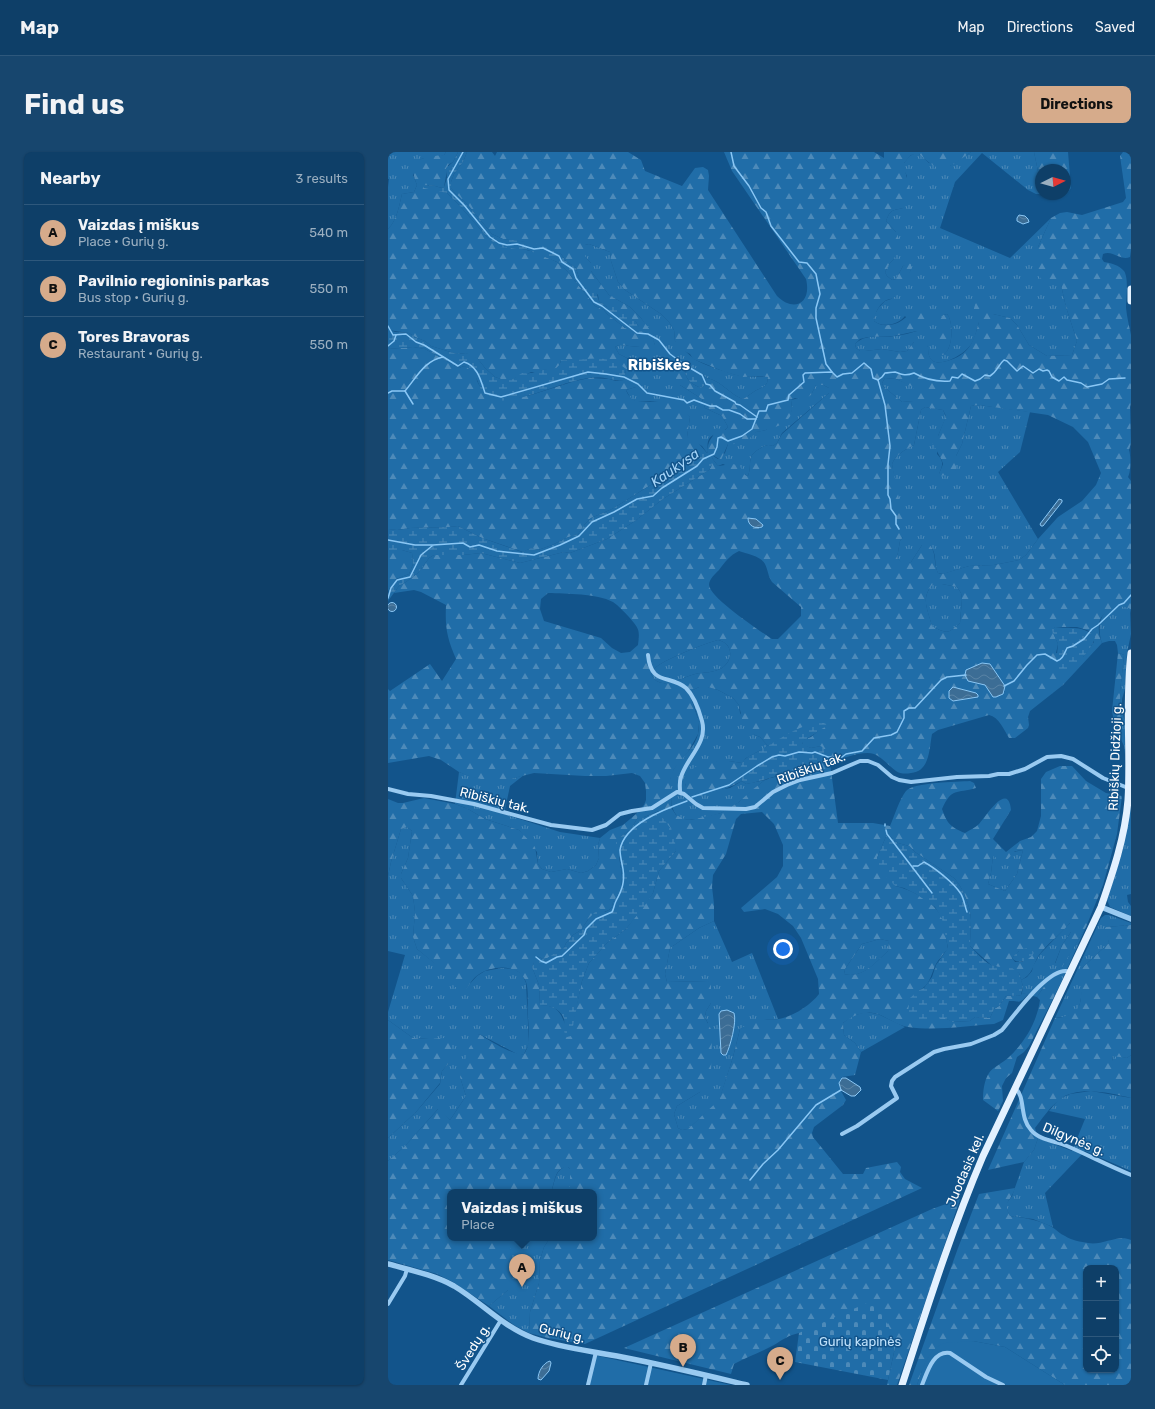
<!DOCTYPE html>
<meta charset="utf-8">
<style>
:root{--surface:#0e3f68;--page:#17466e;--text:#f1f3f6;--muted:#9bafc0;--line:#2e587c;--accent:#d6ab8b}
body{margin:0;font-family:Rubik,sans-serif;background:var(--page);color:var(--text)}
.controls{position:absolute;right:12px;bottom:12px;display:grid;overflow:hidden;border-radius:8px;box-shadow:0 1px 3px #0004}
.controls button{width:36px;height:36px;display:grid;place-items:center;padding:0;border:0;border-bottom:1px solid var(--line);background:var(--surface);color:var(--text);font:20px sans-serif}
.compass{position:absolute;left:647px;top:12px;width:36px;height:36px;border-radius:50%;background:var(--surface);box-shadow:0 1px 3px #0004;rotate:85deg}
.you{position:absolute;left:395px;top:797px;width:14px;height:14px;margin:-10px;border:3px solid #fff;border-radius:50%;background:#1a73e8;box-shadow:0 0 0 6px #1a73e833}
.badge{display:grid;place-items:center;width:26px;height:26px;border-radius:50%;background:var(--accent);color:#111;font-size:13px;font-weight:700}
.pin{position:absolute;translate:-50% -33px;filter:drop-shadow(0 1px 2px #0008)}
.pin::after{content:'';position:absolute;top:21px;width:14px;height:12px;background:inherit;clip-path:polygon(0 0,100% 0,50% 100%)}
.popup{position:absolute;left:59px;top:1037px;width:150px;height:52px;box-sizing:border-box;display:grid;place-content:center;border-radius:8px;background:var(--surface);filter:drop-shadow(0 1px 3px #0005);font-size:13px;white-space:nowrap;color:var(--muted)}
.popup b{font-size:15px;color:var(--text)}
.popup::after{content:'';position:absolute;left:50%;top:100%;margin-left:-8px;border:8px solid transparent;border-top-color:var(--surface)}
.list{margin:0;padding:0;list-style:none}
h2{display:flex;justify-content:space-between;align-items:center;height:52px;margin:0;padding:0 16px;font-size:17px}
h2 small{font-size:13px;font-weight:400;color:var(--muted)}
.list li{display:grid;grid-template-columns:26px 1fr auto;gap:12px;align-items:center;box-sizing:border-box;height:56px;padding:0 16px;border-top:1px solid var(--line)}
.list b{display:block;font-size:15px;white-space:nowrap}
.list p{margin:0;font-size:13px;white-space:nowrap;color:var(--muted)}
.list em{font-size:13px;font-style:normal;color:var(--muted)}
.icon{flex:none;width:22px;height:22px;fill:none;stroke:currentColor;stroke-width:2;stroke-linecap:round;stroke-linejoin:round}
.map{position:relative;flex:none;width:743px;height:1233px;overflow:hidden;border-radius:8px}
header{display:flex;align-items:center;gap:24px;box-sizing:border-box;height:56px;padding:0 20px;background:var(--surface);border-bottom:1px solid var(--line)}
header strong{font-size:19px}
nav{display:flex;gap:22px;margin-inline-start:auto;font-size:14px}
.intro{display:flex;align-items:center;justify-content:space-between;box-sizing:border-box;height:96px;padding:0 24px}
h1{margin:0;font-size:28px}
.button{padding:10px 18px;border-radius:8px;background:var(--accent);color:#111;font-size:14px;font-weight:700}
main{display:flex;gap:24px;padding:0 24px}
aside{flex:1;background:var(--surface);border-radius:8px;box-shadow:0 1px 3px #0004}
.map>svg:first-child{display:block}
.grass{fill:url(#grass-tufts);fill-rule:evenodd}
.forest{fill:url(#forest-firs);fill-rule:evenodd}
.wetland{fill:url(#wetland-marsh)}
.cemetery{fill:url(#cemetery-stones)}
.garden{fill:#206da8}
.water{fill:url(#water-waves);stroke:#8ac7f5}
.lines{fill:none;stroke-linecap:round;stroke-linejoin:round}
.stream{stroke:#8ac7f5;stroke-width:1.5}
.minor{stroke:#99caf1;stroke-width:4}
.tertiary{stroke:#99caf1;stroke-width:5.5}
.primary{stroke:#e3f1ff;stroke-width:7}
.labels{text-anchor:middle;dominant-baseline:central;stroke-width:3;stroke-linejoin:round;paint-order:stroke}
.street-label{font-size:13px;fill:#fff;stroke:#12548b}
.park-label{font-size:13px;fill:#bfe2fc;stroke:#12548b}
.water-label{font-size:14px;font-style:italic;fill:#a4d4f8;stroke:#12548b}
.quarter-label{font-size:15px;font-weight:bold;fill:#fff;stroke:#12548b}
</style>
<header>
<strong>Map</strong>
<nav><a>Map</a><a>Directions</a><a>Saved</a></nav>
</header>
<div class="intro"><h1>Find us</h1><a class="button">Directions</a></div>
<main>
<aside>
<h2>Nearby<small>3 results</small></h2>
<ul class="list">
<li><span class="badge">A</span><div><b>Vaizdas į miškus</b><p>Place · Gurių g.</p></div><em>540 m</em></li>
<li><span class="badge">B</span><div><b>Pavilnio regioninis parkas</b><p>Bus stop · Gurių g.</p></div><em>550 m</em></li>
<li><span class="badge">C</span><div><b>Tores Bravoras</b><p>Restaurant · Gurių g.</p></div><em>550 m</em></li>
</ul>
</aside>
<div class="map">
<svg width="743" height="1233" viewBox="0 0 743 1233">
<defs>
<pattern id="grass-tufts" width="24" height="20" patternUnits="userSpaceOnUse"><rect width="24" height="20" fill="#206da8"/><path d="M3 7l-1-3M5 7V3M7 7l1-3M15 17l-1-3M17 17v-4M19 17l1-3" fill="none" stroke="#4d8ab9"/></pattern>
<pattern id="forest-firs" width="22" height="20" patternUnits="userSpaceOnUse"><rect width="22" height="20" fill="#206da8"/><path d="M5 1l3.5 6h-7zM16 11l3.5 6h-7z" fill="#4d8ab9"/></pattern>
<pattern id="wetland-marsh" width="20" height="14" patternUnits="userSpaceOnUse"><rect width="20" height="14" fill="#206da8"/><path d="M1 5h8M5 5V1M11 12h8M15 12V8" fill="none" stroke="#4d8ab9"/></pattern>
<pattern id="cemetery-stones" width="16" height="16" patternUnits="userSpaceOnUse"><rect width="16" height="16" fill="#206da8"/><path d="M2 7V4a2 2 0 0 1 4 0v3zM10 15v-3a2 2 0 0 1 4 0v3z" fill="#4d8ab9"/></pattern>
<pattern id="water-waves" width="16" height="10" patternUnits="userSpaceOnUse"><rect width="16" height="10" fill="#3c6d95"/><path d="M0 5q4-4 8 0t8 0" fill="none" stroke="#5983a5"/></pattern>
</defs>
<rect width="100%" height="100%" fill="#12548b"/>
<!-- grass -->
<g class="grass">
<path d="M0,0h58l-2,3 -23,4 -8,16 4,10 -3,7 -12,2c-3,12 -5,26 -14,35v-42l1,-8h-1z"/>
<path d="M583,0h63l7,34v8h-5l-8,-4 -46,-37 -27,29 -15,46 70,30 41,-40 -13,29 23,38 5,22 11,34 -5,14 -25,1 -18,-11 -12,-20 -7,-7 -17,-4 -14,8c-3,9 -4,19 -11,26 -6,7 -31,22 -38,10 -2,-3 -2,-8 -2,-12l-14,-4 -7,9 -7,1 -18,-3 -17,2h-5l-4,-3 -1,-4c11,-11 26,-6 40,-8 8,-1 15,-3 22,-5l-12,-15c-7,9 -22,12 -31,5l1,-7 4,-7 6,-6 6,-2 20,-29v-6l-8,2 -7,13 -4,1 -5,-4 -2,-4 5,-9 4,-4 2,-27 -10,-11c5,-12 5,-10 17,-13l4,-32 -3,-6v-7c5,-6 7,-10 15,-9l10,9 21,3zM559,162c7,8 6,36 -4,41l-2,-37 2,-3z"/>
<path d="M201,92l21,8 1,9 7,21 7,8 36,24 8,8 5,8 1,11c6,6 12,12 18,17 5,5 43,18 50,18 8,1 16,0 25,1l-1,6 -3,4c-8,2 -14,8 -21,12 -14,-5 -22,-19 -37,-21l-3,-4 -16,-6 -2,2h-4l-1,15 22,14 3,9 17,8 6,11c-8,10 -23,3 -20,24l-1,2 -5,-7 -15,-9 3,-20 -15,-13 -25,-3 -13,1 -6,-3 -5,-9 10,-3 -7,-28 -10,-5 -4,-7 4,-2 21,2 15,-2 -6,-15 -8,-12 -11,-11 -21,-12 -18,-24v-8l-6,-6v-12z"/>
<polygon points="497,226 508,227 525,234 525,249 514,250 495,234 494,231"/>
<path d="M428,233h7l6,3v5l-47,40 -5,10 -4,3c-5,-2 -8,-1 -12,2 -16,8 -8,15 -13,28l-25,-12 -5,2 -6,-8 1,-2 5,3 7,-6 3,-9 28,-12 10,-2 26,-19 -1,-11 20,-5z"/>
<path d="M591,253l51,7 -10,40 -22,20 40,67 -12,16 -7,5 -25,5 -25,1 -26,8 -5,-1c-5,-11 0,-17 -8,-28h-8l-11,17 -7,3 -7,-7 3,-17 3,-4 -11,-73c4,-10 13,-14 22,-19l7,-35 4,-3 18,3 3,7 -8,19 -1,18c7,8 6,10 2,20l17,-4v-14l6,-12 9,-38z"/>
<path d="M545,432h9l15,3 4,6 1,6 -2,24c-12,11 -13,11 -28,3 -4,-16 -12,-28 1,-42z"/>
<path d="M737,454l5,3 1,25 -4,19 -2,36 -3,10v12l3,11v32l-1,-8 -6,-13 3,-8 -1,-33 4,-37 -2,-1 -4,-1 -1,-8 -2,-4h-6l-7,2c-4,-12 -4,-30 10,-36 4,-1 10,-1 13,-1z"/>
<path d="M330,488c15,3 16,20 4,28 -8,5 -18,4 -27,6 -13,3 -35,19 -44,0 1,-1 2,-4 3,-5 8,-9 52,-26 64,-29z"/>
<path d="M311,535h9l10,3 15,8 6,7 1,8 15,22 5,2 8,9 -22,12 -4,5 -13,-2h-12l-32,23 4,11 41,-7 12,-7 4,3 19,-4c-15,11 -27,26 -44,33 -5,2 -12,3 -18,5 -21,4 -31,2 -32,-22 -1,-5 -2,-11 -1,-16 2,-18 24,-28 28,-46 3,-13 -3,-25 -7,-36l2,-8z"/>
<path d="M71,620c23,9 41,11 65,3l-14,11 -6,28 56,18 40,6 -2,7 1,13 -3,7 -8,6 -7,2 -14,-4 -16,3 -9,-3 -4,-5 -1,-12 -18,-22 -34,-11 -17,-10 -13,-5z"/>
<polygon points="743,652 743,742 739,743 740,750 743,754 743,764 722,755 719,748 734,701"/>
<polygon points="19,675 24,679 20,706 13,722 13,726 25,744 27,760 25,785 29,797 78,836 89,824 97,819 114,816 126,817 134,822 138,831 141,891 136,902 131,903 91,882 72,925 78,944 62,968 50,957 17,994 0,1009 0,986 28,960 52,932 54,919 61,911 41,887 25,886 0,868 0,860 17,803 0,799 0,724 3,710 13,677"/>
<polygon points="635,698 629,722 617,739 600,732 603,721 605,704"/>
<path d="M717,763h4l22,8v2l-25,2 3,16 -27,25c-1,11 2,35 -6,44 -5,5 -14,5 -21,6l46,-100z"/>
<path d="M326,769l18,41 20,-9 26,66h-11l-27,10 -7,28 -14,44 -31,28 -6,1 -4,-2 -4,-14 3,-8 23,-14 8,-69 -3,-5 1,-7 5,-8 -3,-22 -41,1 -2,-8 5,-26 29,-20zM331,862l16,5 -5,25 -7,11 -2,-2z"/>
<polygon points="683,770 683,780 674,793 667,811 674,814 698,775 671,835 657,833 649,845 634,841 635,834 633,828 639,825 644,819 645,814 652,802"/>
<path d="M492,787l9,2 -1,10c-12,11 -25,28 -44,23l1,-5 17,-25z"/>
<polygon points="478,860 490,862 517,875 473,900 467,891 456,883 455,871 464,864"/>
<polygon points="724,903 739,906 743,903 743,909 725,909"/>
<polygon points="703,939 743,946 743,1019 697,999 657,1041 665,1075 645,1067 622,1064 618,1056 618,1052 624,1044 636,1010 646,998 650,986 684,999 697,967 661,959 671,947 682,942"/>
<path d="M176,1015h4l2,2v23h-19c4,-9 3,-20 13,-25z"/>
<polygon points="122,1086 162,1086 156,1095 152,1108 151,1131 142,1160 141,1181 126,1173 101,1154 120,1138"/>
</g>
<!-- forest -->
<g class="forest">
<path d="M58,0h12l-5,10 -5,3 -4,22c-4,1 -5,0 -9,-1 -3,-1 -8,0 -12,-1l24,8 12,12 28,32 24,11 11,1 13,3 22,10 10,9 28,35 9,4 3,4 18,14 14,-1 -3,-5 -29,-15 -8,-6 -1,-6 -19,-17 -3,-10 -10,-7 -5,-7 -36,-12 -22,-3 -11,-5 -24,-29 -13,-12 -4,-5v-6l3,-8 9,-12 4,-10h25l3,4 2,-4h131l13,8 4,11 37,15 13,-18 8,-1 5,3 1,6 -1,14 69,106c17,17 35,7 29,-17l-74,-108 -8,-19h150l10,6v-6h87c-23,16 -28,25 -52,2l-8,1 -7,8c1,18 13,29 -1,45 -12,3 -12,1 -17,13l10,11 4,10 -6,17 -4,4 -5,9 2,4 5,4 4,-1 7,-13 5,-3 3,1v6c-4,8 -9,19 -15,26 -3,3 -8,3 -11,5 -7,5 -10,12 -11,20 7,6 20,5 27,0 8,-6 16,-13 26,-7l1,3 -1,6 -10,8 -23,5 -26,1 -8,2 -5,5 1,4 4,3h5l17,-2 18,3 7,-1 7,-9 8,-3 5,3c2,6 0,14 5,18 4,4 10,2 15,1 22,-6 26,-18 32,-39l-6,-10 3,-11 6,-4 11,17 17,4 7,7 12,20 18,11 25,-1 5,-14 -11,-34 -5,-22 -16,-2 -7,-8 -2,-12 2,-16 13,-29 9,-5 7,-1 15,3 41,-13 3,-4 -6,-42 3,-4h8v98l-1,7c-10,4 -17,-7 -27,-3l-1,5 2,3c7,1 15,3 20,9 5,7 2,28 2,37 1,9 3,18 5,27v68l-1,4 1,36 -2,7c2,6 2,22 -1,27l3,4v132l-1,-4c-11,-7 -30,2 -31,16 -1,6 1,13 3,18l-39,42 -33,26 -2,6 1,8 -1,3 -13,10h-6c-5,-8 -10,-21 -20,-23l-51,15 -6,4c-3,16 -2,37 -21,39 -5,1 -11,1 -15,-2 -7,-5 -14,-14 -22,-17 -11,-4 -33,5 -44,9l8,60h35l17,3c4,-9 10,-28 16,-35 8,-9 51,-9 64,-10l4,2 2,5c-20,6 -24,-1 -34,21 5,14 8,18 23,24 4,-3 10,-5 14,-9 6,-6 29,-44 32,-14l-18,29 13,13 14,-11 11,-4 6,-6 4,-15v-37l5,-7 14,-6h12l14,15 20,12 16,3 -5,38 -14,51 -17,42 -24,40 -7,-3 7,-19 9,-13 -1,-9c-8,10 -24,22 -31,32 -6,9 -6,20 -18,25l-2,-7 -28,-8 -21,-19c0,-9 1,-18 1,-26 0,-12 -8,-33 -17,-42l-39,-26 -6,-6 -11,-3 -11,-9 -10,24 18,28c17,4 39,15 47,32 4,9 4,21 6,31 -4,4 -9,10 -12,15 -5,10 -6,22 -17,26l15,28h11l8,4 17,-1 5,-4 15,1 4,-9 5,-3 7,-10c5,-1 10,1 15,-1l1,-2 6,1c-10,12 -7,6 -19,7l-6,19 -9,4c-28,2 -58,7 -86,3 -15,-2 -28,-17 -43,-14 -9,1 -15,5 -22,10l1,12 11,8 6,9 -6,23 -13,2c-6,9 0,15 4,23l-3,5 -29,22 -2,6 1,4 30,37h20l3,-6 31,-6 4,5 -1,5 5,7 17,9 -337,156 -37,-6 -19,-5 1,-21 9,-29 1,-23 4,-13 6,-9h44v-46h-24v-23l-2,-2c-14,0 -13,16 -17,25h-101v46h60l3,39 -5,13 -19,16 -36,-24 -16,-8 -49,-14v-99l17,-15 34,-38 11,12 16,-24 -6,-19 9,-29 10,-14c10,6 34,22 45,20 8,-12 4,-26 4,-39 -1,-10 1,-24 -2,-33 -7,-19 -34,-17 -48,-7 -5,3 -8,9 -12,14l-11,-2 -21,-24 -17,-14 -4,-12 2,-25 -2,-16 -12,-18v-4l7,-16 4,-27 -5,-4 -6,2 -10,33 -3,14v-77l10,4h5l21,-5 31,6 13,5 17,10 34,11 16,17 3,17 4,5 9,3 16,-3 14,4 7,-2 8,-6 3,-7 -1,-13 2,-7 10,-8 13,-5 13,-11 8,-9 2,-5v-9l-1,-8 -5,-7 -8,-3 -26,3h-21l-51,-3 -32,8 -16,-1 -15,-3 -12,-5 -18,-12 -12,-4 -41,7v-74l2,2 40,-27 12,17 14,-22c-9,-22 -11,-30 -10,-54l-25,-13 -7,-2 -20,3 5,-7 7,-4 12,-9 11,-15 5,-3h29l18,-2 39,10 44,-11 6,1 37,-14 28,-18 28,-22 46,-29 3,-5 -22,-13 -7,13 -15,11 -19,10 -37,23 -21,9 -6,6 -7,10 -12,4 -14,7 -14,5 -7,-2 -8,4 -41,-14 -24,-12 -9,1 -39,1 -13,2 -9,-1v-180l25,-2 12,2 34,19 5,-2 6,2 6,6 1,7 8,15 20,4 26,-5 44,-14 15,-3 19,1 7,2 8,-1 2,-11 -65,-9 -2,6 -4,3 -12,1 -4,2h-8l-4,2h-4l-10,5h-12l-6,-2 -10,-9 -7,-9 -12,-6 -9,1 -26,-8 -6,-5 -10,-4 -6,-4 -21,-3v-101c9,-9 11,-23 14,-35l12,-2 3,-7c-11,-26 5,-28 27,-30zM201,92l21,8 1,9 7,21 7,8 36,24 8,8 5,8 1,11 3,7 12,6 3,5 32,13 18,5 15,-1 10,1 -1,6 -3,4c-8,2 -14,8 -21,12 -14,-5 -22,-19 -37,-21l-2,8 -3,2c-9,-4 -16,-8 -16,-18h-4l-5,3v7l4,5 22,14 3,9 17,8 6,11 -3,3 -9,-2c-2,11 -9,10 -8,23l-1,2 -13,-15 -7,-1 3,-20c-4,-5 -8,-10 -14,-13 -12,-6 -38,2 -45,-6 -2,-2 -4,-5 -5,-8l10,-3 3,-6 1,-9 -11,-13 -10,-5 -4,-7 4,-2 21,2 3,5 5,2 6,-4 1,-5 -5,-15 -9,-12 -11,-11 -21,-12 -18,-24v-8l-6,-6v-12zM497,226l11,1 17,8v14l-11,1 -19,-16 -1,-3zM428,233h7l6,3v5l-47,41 -5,9 -4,3c-5,-2 -8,-1 -12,2 -16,8 -8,15 -13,28l-3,-1 -6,-10 -7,-1 -14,2 -6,-8 2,-2 7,4 7,-16c11,1 22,-4 28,-12 12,-2 35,-7 36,-22 0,-3 -1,-7 -1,-10l4,-2 9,2 7,-5zM591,253l69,10 25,12 15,15 13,31 -5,12 -14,16 -24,16 -20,22 -12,16 -7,5 -25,5 -25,1 -27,8 -4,-1c-5,-11 -1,-18 -8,-28h-8l-11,17 -7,2 -7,-6 3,-17 3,-4 2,-8 -13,-65c4,-10 13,-14 22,-19l7,-35 4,-3 18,3 3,6 -8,20 -8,3c3,5 13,22 13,25 -1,3 -3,7 -4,10l1,2 13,-2 3,-4v-14l6,-12 9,-38zM351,399c8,3 22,5 26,13 3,6 3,12 7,18l29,25v9l-23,23h-6c-12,-8 -62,-41 -63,-54 0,-6 6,-11 10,-15 6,-8 11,-15 20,-19zM545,432h9l15,3 4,6 1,6 -2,24c-12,11 -13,11 -28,3 -4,-16 -12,-28 1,-42zM160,441c19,1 48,0 65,9 6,4 11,10 16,15 10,12 11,12 9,28l-8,7 -9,1 -9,-5 -11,-10 -57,-17 -4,-12 1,-10zM667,475h22l13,4 4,11 -11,15 -27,-4 2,-9 -6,-14zM330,488c15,3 16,20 4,28 -8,5 -18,4 -27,6 -13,3 -35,19 -44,0 1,-1 2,-4 3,-5 8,-9 52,-26 64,-29zM594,531l23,8 -2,3 -7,3 -5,-2 -4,-8zM311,535h9l10,3 15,8 6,7 3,14 6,10 7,6 5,2 8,9 27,-15h23l-7,6 -8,3 -1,5 9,3 10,-2 -37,28 -19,6 -13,10 -13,12 -18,11 -30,7 -7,-1 -8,-4 -4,-6 -2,-29 4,-11 14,-17 10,-18 1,-12 -8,-24 2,-8zM565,535l23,6v5l-24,3zM271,659l8,14 9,26 -17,20 -6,22 -27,36 -19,14 -18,20 -7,18 -12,55c-8,-16 -7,-31 -30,-31l-1,-20 -7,-18 5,-11 6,3 5,-1 7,-4 9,-6 2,-5 7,-8 8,-5 8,-12 20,-8 3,-3 1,-5 8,-12 1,-13 -3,-21 1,-19 11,-8 7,-12h6zM374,660l12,12 9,21v21l-6,11 -36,31 3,4 21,-3 13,5 15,12 8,12 17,41 1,15c-8,11 -27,23 -40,25 -8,1 -14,-1 -22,2 -6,1 -12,5 -17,8l-7,28 -14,43 -31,29 -6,1 -4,-2 -4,-14 3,-8 23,-14 8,-10 3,-10 1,-41 -7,-13 1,-7 5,-8v-18l-3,-4 -41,1 -2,-8 5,-26 29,-20 15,-7v-17l-2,-17 1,-12 13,-21 10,-35 5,-5zM635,698l-6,24 -12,17 -17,-7 3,-11 2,-17 7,4h7l8,-9zM492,787l9,2 -1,10c-12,11 -26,28 -44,23l1,-5 17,-25zM631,799l4,11h-8l-3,-4z"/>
<polygon points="646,0 680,0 683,36 680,40 677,41 677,18 653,18 653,34"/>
<path d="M559,162c7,8 6,36 -4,41 -13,-2 -6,-33 0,-40z"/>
<polygon points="1,397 14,398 24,401 25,412 21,422 8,427 0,439 0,398"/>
<polygon points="730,501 734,502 736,503 732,540 733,573 730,581 726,570 724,559"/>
<path d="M329,609h12l13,2 -1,4 1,14c-11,6 -41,19 -53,14 -13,-23 9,-32 28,-34z"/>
<path d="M743,773v130l-4,3 -15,-2 1,5h18v37c-21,-5 -54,-13 -72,2 -10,8 -17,19 -24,28l3,10 -4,12 -10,12 -36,8 67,-152c32,-2 26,-21 25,-46l2,-4 27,-25 -2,-7 -5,-4 4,-5z"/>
<path d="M667,828h4v7l-30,59 -5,6 -7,5 -5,16 -6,5 -4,8 1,15 -5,10 -15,-11c0,-9 1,-19 6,-27 4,-6 14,-10 19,-15 17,-16 29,-36 32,-58l-3,-3 8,-12z"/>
<polygon points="0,868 25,886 41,887 58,886 64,894 61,911 54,919 52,931 28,960 0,986"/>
<path d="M627,1036c-4,14 -13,13 -5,28 15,2 29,4 42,11 5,3 8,7 13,9 6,4 16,6 23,7 14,3 30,-9 43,-3v145h-66l-60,-38 -32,-6 -51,30 -5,14h-8l49,-137 21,-54zM698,1116h30v102h-30z"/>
<path d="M572,1047l-63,186h-10l9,-42 -97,-10c-10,2 -17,7 -25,12 -13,7 -27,12 -40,19l-3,10 -107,-26 308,-139z"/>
</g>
<!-- wetland -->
<g class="wetland">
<path d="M70,0h9l-4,10 -9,12 -3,8v6l4,5 13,12 24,29 11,5 33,4 25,11 5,7 10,7 3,10 16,10 4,13 8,6 5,-2 6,2 18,15 9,14h-4l-16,-8 -18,-14 -3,-4 -9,-4 -28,-35 -10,-9 -29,-12 -29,-3 -12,-10 -28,-32 -12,-12 -23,-5 -1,-3c4,1 8,0 12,1 4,1 4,2 9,1l3,-9 -1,-10 7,-6z"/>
<path d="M0,178h2l5,2 14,1 6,4 10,4 6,5 26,8 9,-1 7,2 5,4 7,9 10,9 6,2h12l9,-6c6,2 15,-2 21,-3 4,-2 8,0 13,-2 3,-2 4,-4 5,-8 24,2 45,-9 65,9l-2,11c-6,1 -9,0 -15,-1 -11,-3 -23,-1 -34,2 -19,4 -68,26 -86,18 -12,-6 -8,-26 -25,-33l-5,2 -34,-19 -12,-2 -25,2z"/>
<path d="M303,214l8,4 7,8 -2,8 -3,2c-9,-4 -16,-8 -16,-18z"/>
<path d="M308,295l5,2 11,16 -3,5 -46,29 -28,22 -28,18 -37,14 -6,-1 -44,11 -39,-10 -18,2h-29l-5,3 -11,15 -12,9 -7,4 -11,15c0,-19 6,-21 21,-27l4,-10 -1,-11 -10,-3h-14v-21l9,1 13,-2 39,-1 9,-1 24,12 40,14 9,-4 7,2 14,-5 14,-7 12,-4 7,-10 6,-6 21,-9 37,-23 19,-10 15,-11 7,-13z"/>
<path d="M667,475c14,2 29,-2 40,10 -2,11 -23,37 -35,33l-4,-6 2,-20 -6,-13v-2z"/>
<path d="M427,571h10l2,3c-9,4 -15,11 -23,14l-2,4 9,4 10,-2 3,3v5l-8,10 -10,5 -22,5 -32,9 -6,1 -4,-3c0,-5 -3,-13 0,-18 5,-8 13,-9 20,-14 17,-9 34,-22 53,-26z"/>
<path d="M275,658v8l11,15 2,18 -17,20 -6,22 -10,15 -17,21 -19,14 -18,20 -7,18 -11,55 -4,1c-5,-6 -2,-11 -3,-18 -3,-10 -15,-14 -24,-14l-1,-20 -7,-18 2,-5v-5l3,-1 6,3 4,-1 17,-10 2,-5 7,-8 8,-5 8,-12 10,-10 6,4 4,-2 3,-3 1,-5 8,-12 1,-13 -2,-18 -4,-11v-6l4,-5 11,-8 7,-12h6z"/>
<path d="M499,682l11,9 11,3 6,6 39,26c9,9 17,30 17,42 0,8 -1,17 -1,26 13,13 19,24 39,20l10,7 4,13 -2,9c-5,2 -10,0 -15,1l-7,10 -5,3 -4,9 -15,-1 -5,4 -18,1 -7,-4 -30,3 -7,-10 2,-13 9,-8 5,-2 8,-11 4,-12 12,-17 -6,-29 -7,-12 -19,-13 -12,-6 -9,-2 -14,-15 -4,-13z"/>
<path d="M640,796l4,2 2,3c-5,7 -15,13 -22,5 5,-6 8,-9 16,-10z"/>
</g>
<!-- cemetery -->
<polygon class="cemetery" points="488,1147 508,1191 500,1228 407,1210 411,1181"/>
<!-- garden -->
<g class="garden">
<path d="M585,1189l32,6 60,38h-148c5,-14 10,-34 25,-41 5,-2 25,-2 31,-3z"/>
<polygon points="206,1203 343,1233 198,1233"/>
</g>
<!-- water -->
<g class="water">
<polygon points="631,63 637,64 640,67 641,70 635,72 629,69 629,66"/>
<polygon points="671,347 674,348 674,350 655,374 653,374 652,372"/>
<path d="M360,366l8,1 7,6 -1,2c-7,2 -14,-1 -14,-9z"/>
<circle cx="4" cy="455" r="4.5"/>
<polygon points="594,511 602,512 617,534 615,542 608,545 605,545 597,533 580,529 577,523 578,518"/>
<polygon points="565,535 588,541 590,543 590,545 565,549 561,546 561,539"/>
<path d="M339,858l7,3c3,9 -4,34 -8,42h-3l-2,-2 -2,-39 2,-3z"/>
<polygon points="454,926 458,926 472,935 473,938 467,944 463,944 453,938 451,931"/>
<path d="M162,1209l1,2 -2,8 -8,9 -3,-1c0,-7 5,-16 12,-18z"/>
</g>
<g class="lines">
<!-- stream -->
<g class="stream">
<polyline points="75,0 60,27 61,38 76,53 102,85 111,91 119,93 129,92 146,97 155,96 171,104 174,110 185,117 188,126 206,150 214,154 249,181 260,182 271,188 282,202 297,213 314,223 318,232 322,233 327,239 347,250 348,252 352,253 369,265"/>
<polyline points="343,0 346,14 361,34 373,56 378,60 383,74 411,110 419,111 428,122 432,142 428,156 428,166 438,212 444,220"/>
<path d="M0,174l5,9 13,-1 10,8 8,3 34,21 6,-4c14,4 17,19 21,31l16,4 87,-25 18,2 18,3 14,7 9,9 37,7 3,3 7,-3 16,6h6l7,4h6l11,4 7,5h9"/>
<polyline points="0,194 6,189 8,183"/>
<polyline points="490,228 497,253 502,294 500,312 500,343 502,347 503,357 508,364 508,372 511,377"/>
<polyline points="17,239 25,252"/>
<path d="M0,241l4,-2h13c11,-13 20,-31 38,-34"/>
<path d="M0,388l27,5h18l30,-2 7,4 9,-2 18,6 37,4 26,-10 19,-9 13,-14 22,-10 23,-13 16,-3 9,-8 35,-22 6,-7 11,-5 3,-7 1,-9 3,-1 7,4 14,-5 10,-7 7,-18h7l2,-6 20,-5 1,-5 15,-13 -1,-7 2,-2 27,-1 5,5 6,-3 9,-1 12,-10 7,6 2,9 5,2 4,-3 3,-4c3,0 7,-1 10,-1 8,3 11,4 19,1 12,7 22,9 36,8l2,-4 6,1 4,-4 13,7 5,-2 5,-4 5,1c8,-5 8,-11 14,-16l3,1 10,10 6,-5 10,7 6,-4 4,2 4,-1 2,1 3,6 7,4 5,-4 3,3 14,3 6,4 15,-3 7,-5 16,-1"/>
<polyline points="0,446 3,436 9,428 22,425 33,403 44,394"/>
<path d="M616,534l10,-5 13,-16 10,-10 8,-1 12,7c6,-2 7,-7 10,-13l6,-2 11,-7 8,-10 6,-4 21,-20 5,-2 7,-8"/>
<polyline points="304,645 341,633 369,614 384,605 391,603 397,604 411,600 424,601 427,600 440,605 454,605 458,602 474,599 486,586 503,583 509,580 516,566 516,559 521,556 527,556 553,528 559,525 578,523"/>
<polyline points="497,674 497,672"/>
<polyline points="498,678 499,682 544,741"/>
<path d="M525,714h5l6,-4c11,6 30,21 37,32 3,5 4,13 6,18"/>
<path d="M148,805l5,4 5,2 11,-6 5,-1 22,-21 2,-6 10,-10 16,-7c2,-3 2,-7 4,-11 6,-11 9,-19 7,-32 -1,-6 -3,-13 -3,-19 4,-26 45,-41 67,-49"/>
<polyline points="362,1028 375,1012 390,998 428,953 453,938"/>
</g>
<!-- minor -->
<g class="minor">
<path d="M260,503c3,31 21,19 38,33 8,8 13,22 16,33 6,22 -15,36 -21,56 -2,5 -1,9 -1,15"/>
<polyline points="0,637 20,642 43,644 86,652 163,673 204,678 218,673 232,662 244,659 264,656 289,640 296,642 308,652 315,656 358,657 367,655 385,640 399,633 412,628 444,621 472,609 480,609 490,613 504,625 511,628 523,630 569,625 601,624 610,622 621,622 637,617 659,605 673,604 685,607 715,626 740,636"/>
<path d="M627,936c11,9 4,29 16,42 8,10 24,11 36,16 21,9 42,20 64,29"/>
<path d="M454,982l15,-8 40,-28 -6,-12 1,-5 3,-4 39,-25 10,-3 27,-5 23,-9 8,-5c11,-13 49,-67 68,-58"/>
<polyline points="0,1152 17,1124 19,1117"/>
<polyline points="73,1233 113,1168"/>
<polyline points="200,1233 208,1200"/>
<polyline points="258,1233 263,1211"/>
<polyline points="316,1233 318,1223"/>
<path d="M534,1233c5,-12 11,-35 28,-32l36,24 17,8"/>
</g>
<!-- tertiary -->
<g class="tertiary">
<polyline points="713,755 743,767"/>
<path d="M0,1112c22,6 46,11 66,22 27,16 49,41 79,52 28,10 59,13 89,19 42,8 83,18 125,28"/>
</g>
<!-- primary -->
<g class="primary">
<polyline points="743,137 743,149"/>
<path d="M514,1233c25,-77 49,-154 81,-229l118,-249c12,-35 24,-70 27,-107 3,-49 -3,-98 3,-147"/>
</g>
</g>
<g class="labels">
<!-- street labels -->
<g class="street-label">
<text transform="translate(727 605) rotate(-88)">Ribiškių Didžioji g.</text>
<text transform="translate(423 616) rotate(-20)">Ribiškių tak.</text>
<text transform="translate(107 648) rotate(14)">Ribiškių tak.</text>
<text transform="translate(686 987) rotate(23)">Dilgynės g.</text>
<text transform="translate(577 1018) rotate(-67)">Juodasis kel.</text>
<text transform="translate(174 1181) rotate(13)">Gurių g.</text>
<text transform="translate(85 1195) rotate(-58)">Švedų g.</text>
</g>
<!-- park labels -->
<g class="park-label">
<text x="472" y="1189">Gurių kapinės</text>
</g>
<!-- water labels -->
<g class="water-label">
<text transform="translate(287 316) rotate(-35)">Kaukysa</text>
</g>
<!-- quarter labels -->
<g class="quarter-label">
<text x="271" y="213">Ribiškės</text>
</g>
</g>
</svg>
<div class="controls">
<button>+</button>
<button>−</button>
<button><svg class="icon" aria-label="locate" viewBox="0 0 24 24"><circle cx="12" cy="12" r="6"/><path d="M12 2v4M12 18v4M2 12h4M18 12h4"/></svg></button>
</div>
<svg class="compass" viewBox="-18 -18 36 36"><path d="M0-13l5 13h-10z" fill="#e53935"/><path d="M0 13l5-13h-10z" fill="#9bafc0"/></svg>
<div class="you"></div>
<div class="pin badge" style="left:134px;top:1135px">A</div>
<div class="popup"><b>Vaizdas į miškus</b>Place</div>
<div class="pin badge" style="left:295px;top:1215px">B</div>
<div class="pin badge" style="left:392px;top:1228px">C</div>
</div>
</main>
